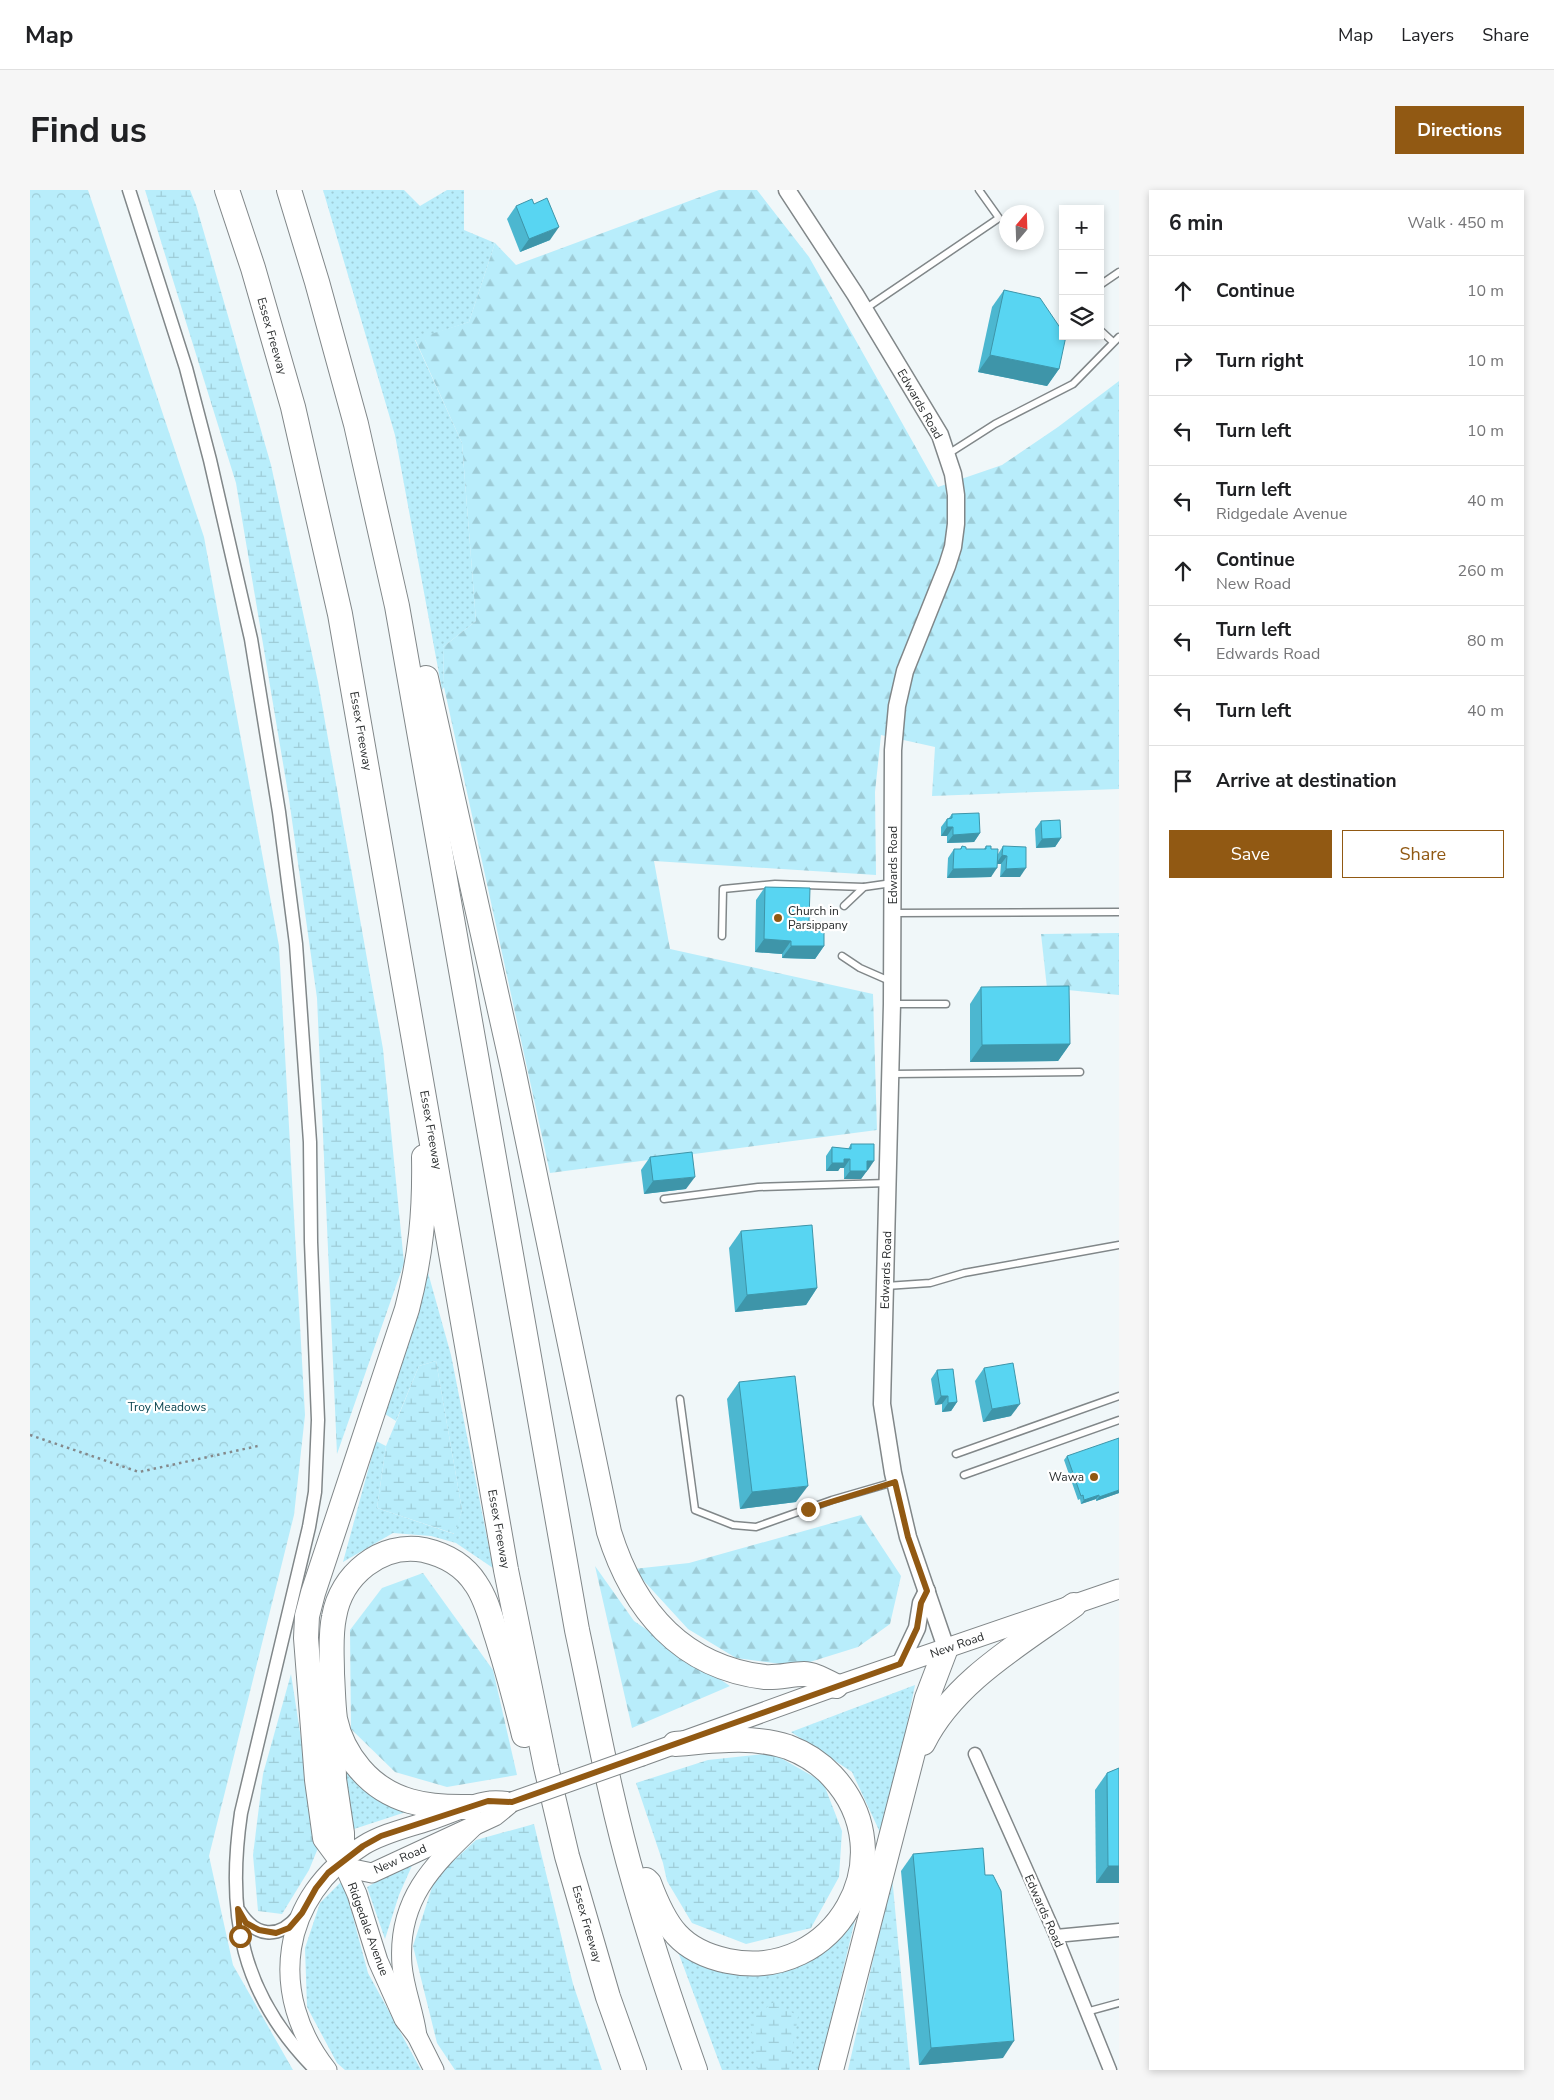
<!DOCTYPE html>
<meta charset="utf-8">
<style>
:root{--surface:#fff;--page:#f6f6f6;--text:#202124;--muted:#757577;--line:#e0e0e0;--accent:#915913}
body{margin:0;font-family:"Nunito Sans",sans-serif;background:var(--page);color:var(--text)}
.controls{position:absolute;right:15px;top:15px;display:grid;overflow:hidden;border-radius:0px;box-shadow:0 2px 8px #0003}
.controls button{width:45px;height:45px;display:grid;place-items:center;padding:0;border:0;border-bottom:1px solid var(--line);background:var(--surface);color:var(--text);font:25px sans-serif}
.compass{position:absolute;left:969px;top:15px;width:45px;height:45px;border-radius:50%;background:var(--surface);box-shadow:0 2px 8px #0003;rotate:19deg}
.stop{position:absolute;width:15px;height:15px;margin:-11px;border:4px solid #915913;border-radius:50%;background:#fff}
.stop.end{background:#915913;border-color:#fff;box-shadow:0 1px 5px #0008}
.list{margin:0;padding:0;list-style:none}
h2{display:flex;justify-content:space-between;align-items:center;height:65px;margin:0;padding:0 20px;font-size:21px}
h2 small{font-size:16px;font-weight:400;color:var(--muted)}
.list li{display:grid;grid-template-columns:32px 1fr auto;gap:15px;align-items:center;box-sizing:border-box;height:70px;padding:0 20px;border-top:1px solid var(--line)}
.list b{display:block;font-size:19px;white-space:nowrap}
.list p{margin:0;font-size:16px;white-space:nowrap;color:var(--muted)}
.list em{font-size:16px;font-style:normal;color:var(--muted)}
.actions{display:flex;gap:10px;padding:15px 20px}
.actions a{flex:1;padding:11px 0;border:1px solid var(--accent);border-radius:0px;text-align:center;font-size:18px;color:var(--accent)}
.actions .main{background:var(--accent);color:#fff}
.icon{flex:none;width:28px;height:28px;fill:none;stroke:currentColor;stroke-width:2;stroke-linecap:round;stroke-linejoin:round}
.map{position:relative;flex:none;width:1089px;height:1880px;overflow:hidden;border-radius:0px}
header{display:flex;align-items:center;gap:30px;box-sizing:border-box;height:70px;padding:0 25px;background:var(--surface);border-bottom:1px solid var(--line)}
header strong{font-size:24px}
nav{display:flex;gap:28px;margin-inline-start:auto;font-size:18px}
.intro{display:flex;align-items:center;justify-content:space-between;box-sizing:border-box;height:120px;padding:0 30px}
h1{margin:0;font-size:35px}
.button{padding:12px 22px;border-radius:0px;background:var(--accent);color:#fff;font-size:18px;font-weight:700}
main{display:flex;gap:30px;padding:0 30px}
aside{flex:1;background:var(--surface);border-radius:0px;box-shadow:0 2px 8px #0003}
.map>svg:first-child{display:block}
.grass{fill:url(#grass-dots)}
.forest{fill:url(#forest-firs)}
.wetland{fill:url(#wetland-marsh)}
.park{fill:url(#park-crowns)}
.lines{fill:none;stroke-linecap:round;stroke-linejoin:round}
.service-casing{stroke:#818789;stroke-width:9}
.minor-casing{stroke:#818789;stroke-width:15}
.tertiary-casing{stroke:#818789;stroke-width:19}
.secondary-casing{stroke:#818789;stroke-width:21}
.motorway-casing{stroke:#818789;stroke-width:26}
.path{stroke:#84898b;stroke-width:2.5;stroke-dasharray:2.5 4;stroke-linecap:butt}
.service{stroke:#fff;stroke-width:6}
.minor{stroke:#fff;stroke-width:12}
.tertiary{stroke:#fff;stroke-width:16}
.secondary{stroke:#fff;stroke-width:19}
.motorway{stroke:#fff;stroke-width:24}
.secondary-bridge-casing{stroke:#818789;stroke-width:21;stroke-linecap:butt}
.secondary-bridge{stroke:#fff;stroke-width:19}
.wall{fill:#4cb7d0}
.shaded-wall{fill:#3e95a9}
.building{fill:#58d5f2;stroke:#3e95a9}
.route{stroke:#915913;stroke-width:6}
.poi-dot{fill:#915913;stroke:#fff;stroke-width:2}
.labels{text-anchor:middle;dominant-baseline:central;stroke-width:4.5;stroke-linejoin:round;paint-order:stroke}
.street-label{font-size:12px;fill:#2a2d2e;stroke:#fff}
.poi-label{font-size:12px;fill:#2a2d2e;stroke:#fff;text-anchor:start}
.park-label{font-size:12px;fill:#08434e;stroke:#fff}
</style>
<header>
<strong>Map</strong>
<nav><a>Map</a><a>Layers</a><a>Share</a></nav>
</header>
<div class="intro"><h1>Find us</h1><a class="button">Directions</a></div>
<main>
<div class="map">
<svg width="1089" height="1880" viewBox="0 0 1089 1880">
<defs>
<pattern id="grass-dots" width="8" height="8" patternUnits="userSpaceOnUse" patternTransform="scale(1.25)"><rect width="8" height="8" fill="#b8edfb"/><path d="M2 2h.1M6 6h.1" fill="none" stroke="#9eccd7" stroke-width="1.8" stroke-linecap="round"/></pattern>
<pattern id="forest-firs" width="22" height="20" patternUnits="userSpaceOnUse" patternTransform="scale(1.25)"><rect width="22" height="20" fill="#b8edfb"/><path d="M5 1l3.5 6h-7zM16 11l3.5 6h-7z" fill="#9eccd7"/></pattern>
<pattern id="wetland-marsh" width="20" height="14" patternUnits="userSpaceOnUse" patternTransform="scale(1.25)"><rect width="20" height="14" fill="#b8edfb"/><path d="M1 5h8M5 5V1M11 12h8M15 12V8" fill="none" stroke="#9eccd7"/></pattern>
<pattern id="park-crowns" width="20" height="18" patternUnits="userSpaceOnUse" patternTransform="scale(1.25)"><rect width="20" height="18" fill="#b8edfb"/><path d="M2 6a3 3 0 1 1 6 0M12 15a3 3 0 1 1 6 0" fill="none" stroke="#9eccd7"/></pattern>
</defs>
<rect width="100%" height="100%" fill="#f0f7f9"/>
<!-- grass -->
<g class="grass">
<polygon points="293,0 374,0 390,16 417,0 434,0 434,40 465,53 439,132 385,150 432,253 446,431 413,457 414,497 412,500 365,245"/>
<polygon points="397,1079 421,1165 463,1378 426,1353 401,1346 363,1343 313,1372 346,1251 356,1256 347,1318 424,1344 432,1320 406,1171 389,1176 366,1231 355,1224"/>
<polygon points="885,1495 854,1651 822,1582 761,1542"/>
<polygon points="312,1568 376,1622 321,1640"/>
<polygon points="384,1671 369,1705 355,1749 337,1697"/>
<polygon points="313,1690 338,1783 391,1880 315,1880 307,1873 277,1817 275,1758 290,1713"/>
<polygon points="825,1730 789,1880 692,1880 647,1759 686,1778 738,1785 777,1771"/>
</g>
<!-- forest -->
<g class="forest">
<polygon points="689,0 727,0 779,67 908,297 972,275 1028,237 1089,191 1089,599 902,606 905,557 851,545 845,602 846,685 624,671 640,759 843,804 847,940 520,983 414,497 413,457 446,431 432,253 385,149 439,132 465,53 486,75"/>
<polygon points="1089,743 1089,805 1017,798 1011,744"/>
<polygon points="831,1325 871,1386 860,1434 828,1457 767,1476 706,1468 658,1439 603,1379 659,1373"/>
<polygon points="565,1376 604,1431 700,1496 602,1538"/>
<polygon points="393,1383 463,1480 487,1585 417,1597 365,1582 321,1539 320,1440 352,1398"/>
</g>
<!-- wetland -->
<g class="wetland">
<polygon points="115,0 160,0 166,15 241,275 288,492 353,859 374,1073 307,1264 287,808 259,609 206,293"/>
<polygon points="406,1171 432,1320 425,1344 347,1318 356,1256 389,1176"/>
<polygon points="261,1484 288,1658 279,1680 252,1724 228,1721 223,1665 233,1584"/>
<polygon points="742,1563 793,1592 812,1641 809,1687 781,1738 716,1754 662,1733 637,1691 633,1673 606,1593 678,1570"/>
<polygon points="504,1634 543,1794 572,1880 425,1880 407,1853 383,1756 405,1688 446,1650"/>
<polygon points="862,1686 880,1880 818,1880"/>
<polygon points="744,1812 768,1826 759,1880 728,1880 720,1830"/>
</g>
<!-- park -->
<polygon class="park" points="0,0 58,0 174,347 249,756 275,1225 264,1325 179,1666 203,1775 263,1880 0,1880"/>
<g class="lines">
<!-- service casing -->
<g class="service-casing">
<g id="service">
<polyline points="1070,95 1089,82"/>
<polyline points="835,119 969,28 949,0"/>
<polyline points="1070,140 1083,152"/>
<polyline points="918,264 965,234 1043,194 1089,147"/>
<polyline points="814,716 834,697 862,693"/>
<polyline points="863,723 1089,722"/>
<polyline points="692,746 693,699 745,694 834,697"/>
<polyline points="812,766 830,778 862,792"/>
<polyline points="862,814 916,814"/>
<polyline points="862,884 1050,882"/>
<polyline points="634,1009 728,997 857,993"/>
<polyline points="856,1096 900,1093 934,1083 1089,1055"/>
<polyline points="650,1209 665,1320 703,1335 726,1337 802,1310 864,1292"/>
<polyline points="926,1264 1089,1206"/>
<polyline points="934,1285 1089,1230"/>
<polyline points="1056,1822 1089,1813"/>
</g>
</g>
<!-- minor casing -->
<g class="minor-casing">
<g id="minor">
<path d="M99,0l57,178 24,92 41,179 28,173 17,132 14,198 1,100 7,178 -3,72 -6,35 -68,286c-15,102 0,182 75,257"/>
<polyline points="945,1564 1026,1746 1080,1880"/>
<path d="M209,1721c16,26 39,29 59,5"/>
<polyline points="1026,1746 1089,1740"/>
</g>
</g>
<!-- tertiary casing -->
<g class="tertiary-casing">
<g id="tertiary">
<polyline points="757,0 825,104 910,245 923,284 926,305 926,334 923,357 917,376 875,481 867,516 863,560 862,814 852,1214 863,1283 878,1347 916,1458"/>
<polyline points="870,1474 887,1438 891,1413 897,1401"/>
</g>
</g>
<!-- secondary casing -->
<g class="secondary-casing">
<g id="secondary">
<polyline points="612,1566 806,1496 1089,1399"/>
<polyline points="312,1671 327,1704 348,1771 374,1829 387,1846 404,1880"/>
<polyline points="312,1671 323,1679 342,1683 465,1626 482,1612"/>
<path d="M387,1846c-3,-24 -13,-47 -15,-71 -5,-65 30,-99 73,-140"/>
<path d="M297,1880c-60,-76 -47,-174 37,-225 20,-12 43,-17 64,-24 16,-5 47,-19 62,-20 7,-1 15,0 22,1"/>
</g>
</g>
<!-- motorway casing -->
<g class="motorway-casing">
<g id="motorway">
<polyline points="197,0 223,78 263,217 310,424 476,1380 516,1577 537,1666 578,1807 604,1880"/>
<path d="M259,0l28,92 39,142 41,182 180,1024c18,84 33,169 57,252 18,64 39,126 61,188"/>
<path d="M396,488l87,391 96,463c24,77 72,135 156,145 13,1 26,-3 39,-3 10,0 23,8 32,12"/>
<polyline points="303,1538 304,1589 312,1643 312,1671"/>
<path d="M893,1553c30,-61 97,-99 151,-138"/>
<path d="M440,1617c-42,1 -81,-4 -110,-38 -12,-14 -21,-31 -25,-50 -2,-15 -2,-30 -3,-45 0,-19 -2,-38 2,-57 7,-42 47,-75 90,-67 22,5 40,15 52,34 11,16 15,35 21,53 10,32 19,65 27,98"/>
<path d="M312,1671l-17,-23 -8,-58 -11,-142 1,-22 6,-23 94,-284c14,-54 18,-97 17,-152"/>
<path d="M616,1690l3,3c16,43 31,68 79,78 107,22 179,-105 104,-185 -12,-13 -28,-23 -44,-29 -36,-12 -76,-6 -113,-3"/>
<polyline points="801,1880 897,1508 916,1458"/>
</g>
</g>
<!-- path -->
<polyline class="path" points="0,1245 109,1282 228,1256"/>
<!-- service -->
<use href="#service" class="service"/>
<!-- minor -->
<use href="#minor" class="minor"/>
<!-- tertiary -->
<use href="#tertiary" class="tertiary"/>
<!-- secondary -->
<use href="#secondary" class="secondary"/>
<!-- motorway -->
<use href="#motorway" class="motorway"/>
<!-- secondary-bridge casing -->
<g class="secondary-bridge-casing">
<polyline id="secondary-bridge" points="482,1612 612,1566"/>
</g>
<!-- secondary-bridge -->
<use href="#secondary-bridge" class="secondary-bridge"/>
</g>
<!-- wall -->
<g class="wall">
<polygon points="486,16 520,50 490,62 477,29"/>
<polygon points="974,100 1029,179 1017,196 948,182 962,117"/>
<polygon points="922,624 950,643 944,652 917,653 917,646 911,646 911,637 917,629 919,628"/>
<polygon points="1011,631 1031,648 1025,657 1006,658 1005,639"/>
<polygon points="932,656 936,659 954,659 956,656 968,664 973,656 990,687 970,687 971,674 967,674 961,687 917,688 918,668 924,659 930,659"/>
<polygon points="735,697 779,731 794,756 785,769 752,768 752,764 725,762 726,710"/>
<polygon points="951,797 1040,854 1028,871 940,872 940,814"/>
<polygon points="821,954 838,980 837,980 831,989 814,989 814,978 810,978 808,981 796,981 796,966 802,957 818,959"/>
<polygon points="620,967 656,999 614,1004 611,980"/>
<polygon points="711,1041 787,1098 776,1115 705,1122 699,1058"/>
<polygon points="954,1178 981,1226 953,1232 945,1191"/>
<polygon points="907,1180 927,1212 921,1221 912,1222 912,1214 905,1215 901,1189"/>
<polygon points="709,1192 766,1312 710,1319 697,1209"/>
<polygon points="1037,1266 1089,1303 1066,1311 1066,1309 1051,1314 1050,1309 1048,1310 1034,1270"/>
<polygon points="1089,1578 1089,1693 1066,1693 1065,1600 1077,1583"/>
<polygon points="883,1664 973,1868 889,1875 871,1681"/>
</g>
<!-- shaded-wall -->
<g class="shaded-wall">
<polygon points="529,37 520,50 490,62 499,49"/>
<polygon points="960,165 1029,179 1017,196 948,182"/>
<polygon points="917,637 923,637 917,646 911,646"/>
<polygon points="950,643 944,652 917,653 923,645"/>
<polygon points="1031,648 1025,657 1006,658 1012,649"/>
<polygon points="972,665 977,666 971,674 966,674"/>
<polygon points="967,678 961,687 917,688 923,679"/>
<polygon points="996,678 990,687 970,687 976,679"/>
<polygon points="734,749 761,751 752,764 725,762"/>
<polygon points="761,756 794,756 785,769 752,768"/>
<polygon points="1040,854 1028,871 940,872 952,855"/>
<polygon points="814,969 820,969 814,978 810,978 808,981 796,981 802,973"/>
<polygon points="837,971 844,971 838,980 831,980"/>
<polygon points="820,981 837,981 831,989 814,989"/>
<polygon points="665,987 656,999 614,1004 623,991"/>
<polygon points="787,1098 776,1115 705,1122 717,1105"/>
<polygon points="911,1206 918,1206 912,1214 905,1215"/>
<polygon points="927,1212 921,1221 912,1222 918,1213"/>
<polygon points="990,1214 981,1226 953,1232 962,1219"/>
<polygon points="778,1296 766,1312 710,1319 722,1302"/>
<polygon points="1089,1300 1089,1303 1066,1311 1069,1307"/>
<polygon points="1069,1305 1066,1309 1051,1314 1054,1310"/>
<polygon points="1078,1676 1089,1676 1089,1693 1066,1693"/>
<polygon points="984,1851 973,1868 889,1875 901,1858"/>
</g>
<!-- building -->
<g class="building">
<polygon points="517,8 529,37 499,49 486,16 502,9 504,14"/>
<polygon points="974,100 1010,108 1033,142 1033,146 1036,146 1029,179 960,165"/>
<polygon points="949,623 950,643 923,645 923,637 917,637 917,629 922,628 922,624"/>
<polygon points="1030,630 1031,648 1012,649 1011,631"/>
<polygon points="932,656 936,657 936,659 956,659 956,656 961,656 961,659 968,659 967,678 923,679 924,659 931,659"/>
<polygon points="973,656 996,657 996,678 976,679 977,666 972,665"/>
<polygon points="735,697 780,698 779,731 794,732 794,756 761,756 761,751 734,749"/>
<polygon points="1039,796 1040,854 952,855 951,797"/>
<polygon points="821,954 844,954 844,971 837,971 837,981 820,981 820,969 814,969 814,973 802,973 802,957 821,959"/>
<polygon points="662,962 665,987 623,991 620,967"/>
<polygon points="782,1035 787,1098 717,1105 711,1041"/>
<polygon points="983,1173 990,1214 962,1219 954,1178"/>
<polygon points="923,1179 927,1212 918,1213 918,1206 911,1206 907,1180"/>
<polygon points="765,1186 778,1296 722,1302 709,1192"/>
<polygon points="1089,1248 1089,1300 1069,1307 1069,1305 1054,1310 1053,1305 1051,1306 1037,1266"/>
<polygon points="1089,1578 1089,1676 1078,1676 1077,1583"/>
<polygon points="953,1658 955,1685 963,1685 971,1701 984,1851 901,1858 883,1664"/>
</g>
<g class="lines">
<!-- route -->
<polyline class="route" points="210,1746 208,1719 216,1733 229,1740 246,1743 259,1738 272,1723 286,1698 298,1683 333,1656 351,1646 458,1611 482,1612 870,1474 887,1438 891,1413 897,1401 878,1347 865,1292 778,1319"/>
</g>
<!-- markers -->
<g class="poi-dot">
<circle cx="748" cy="728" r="5"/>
<circle cx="1064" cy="1287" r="5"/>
</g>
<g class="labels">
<!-- street labels -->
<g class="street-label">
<text transform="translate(242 146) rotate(74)">Essex Freeway</text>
<text transform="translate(890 214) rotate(60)">Edwards Road</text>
<text transform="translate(331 541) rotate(80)">Essex Freeway</text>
<text transform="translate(863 675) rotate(-90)">Edwards Road</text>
<text transform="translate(401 940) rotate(80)">Essex Freeway</text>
<text transform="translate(856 1080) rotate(-88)">Edwards Road</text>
<text transform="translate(469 1339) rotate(80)">Essex Freeway</text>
<text transform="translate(927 1455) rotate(-19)">New Road</text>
<text transform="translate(370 1669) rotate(-24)">New Road</text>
<text transform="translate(1014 1721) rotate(66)">Edwards Road</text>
<text transform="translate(557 1734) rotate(74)">Essex Freeway</text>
<text transform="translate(338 1739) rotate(70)">Ridgedale Avenue</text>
</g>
<!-- poi labels -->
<g class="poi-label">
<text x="758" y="721">Church in<tspan x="758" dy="14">Parsippany</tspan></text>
<text x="1054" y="1287" text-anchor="end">Wawa</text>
</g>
<!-- park labels -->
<g class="park-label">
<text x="137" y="1217">Troy Meadows</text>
</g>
</g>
</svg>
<div class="controls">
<button>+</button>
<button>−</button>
<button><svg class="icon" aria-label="layers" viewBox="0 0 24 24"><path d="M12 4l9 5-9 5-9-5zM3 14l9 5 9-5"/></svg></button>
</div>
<svg class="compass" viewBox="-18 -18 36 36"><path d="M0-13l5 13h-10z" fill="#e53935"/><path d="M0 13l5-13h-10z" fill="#757577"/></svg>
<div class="stop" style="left:210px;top:1746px"></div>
<div class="stop end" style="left:778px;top:1319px"></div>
</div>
<aside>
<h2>6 min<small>Walk · 450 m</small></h2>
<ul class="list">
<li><svg class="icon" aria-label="ahead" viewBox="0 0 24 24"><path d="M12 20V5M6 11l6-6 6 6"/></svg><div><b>Continue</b></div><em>10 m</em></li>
<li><svg class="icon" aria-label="right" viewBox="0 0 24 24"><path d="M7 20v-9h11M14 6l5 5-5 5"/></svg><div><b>Turn right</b></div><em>10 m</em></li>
<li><svg class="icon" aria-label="left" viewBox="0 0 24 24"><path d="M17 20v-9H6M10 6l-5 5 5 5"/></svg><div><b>Turn left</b></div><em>10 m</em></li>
<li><svg class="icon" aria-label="left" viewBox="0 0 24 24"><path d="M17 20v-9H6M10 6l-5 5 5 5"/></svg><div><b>Turn left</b><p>Ridgedale Avenue</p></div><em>40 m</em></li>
<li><svg class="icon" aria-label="ahead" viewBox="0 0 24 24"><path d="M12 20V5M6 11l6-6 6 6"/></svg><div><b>Continue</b><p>New Road</p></div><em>260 m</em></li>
<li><svg class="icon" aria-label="left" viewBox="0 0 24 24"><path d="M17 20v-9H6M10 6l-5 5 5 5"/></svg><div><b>Turn left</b><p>Edwards Road</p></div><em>80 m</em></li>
<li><svg class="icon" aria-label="left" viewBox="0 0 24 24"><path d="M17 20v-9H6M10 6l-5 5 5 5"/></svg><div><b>Turn left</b></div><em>40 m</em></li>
<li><svg class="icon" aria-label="arrive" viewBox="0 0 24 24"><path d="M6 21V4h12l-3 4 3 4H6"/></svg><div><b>Arrive at destination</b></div></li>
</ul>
<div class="actions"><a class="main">Save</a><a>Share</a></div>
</aside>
</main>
